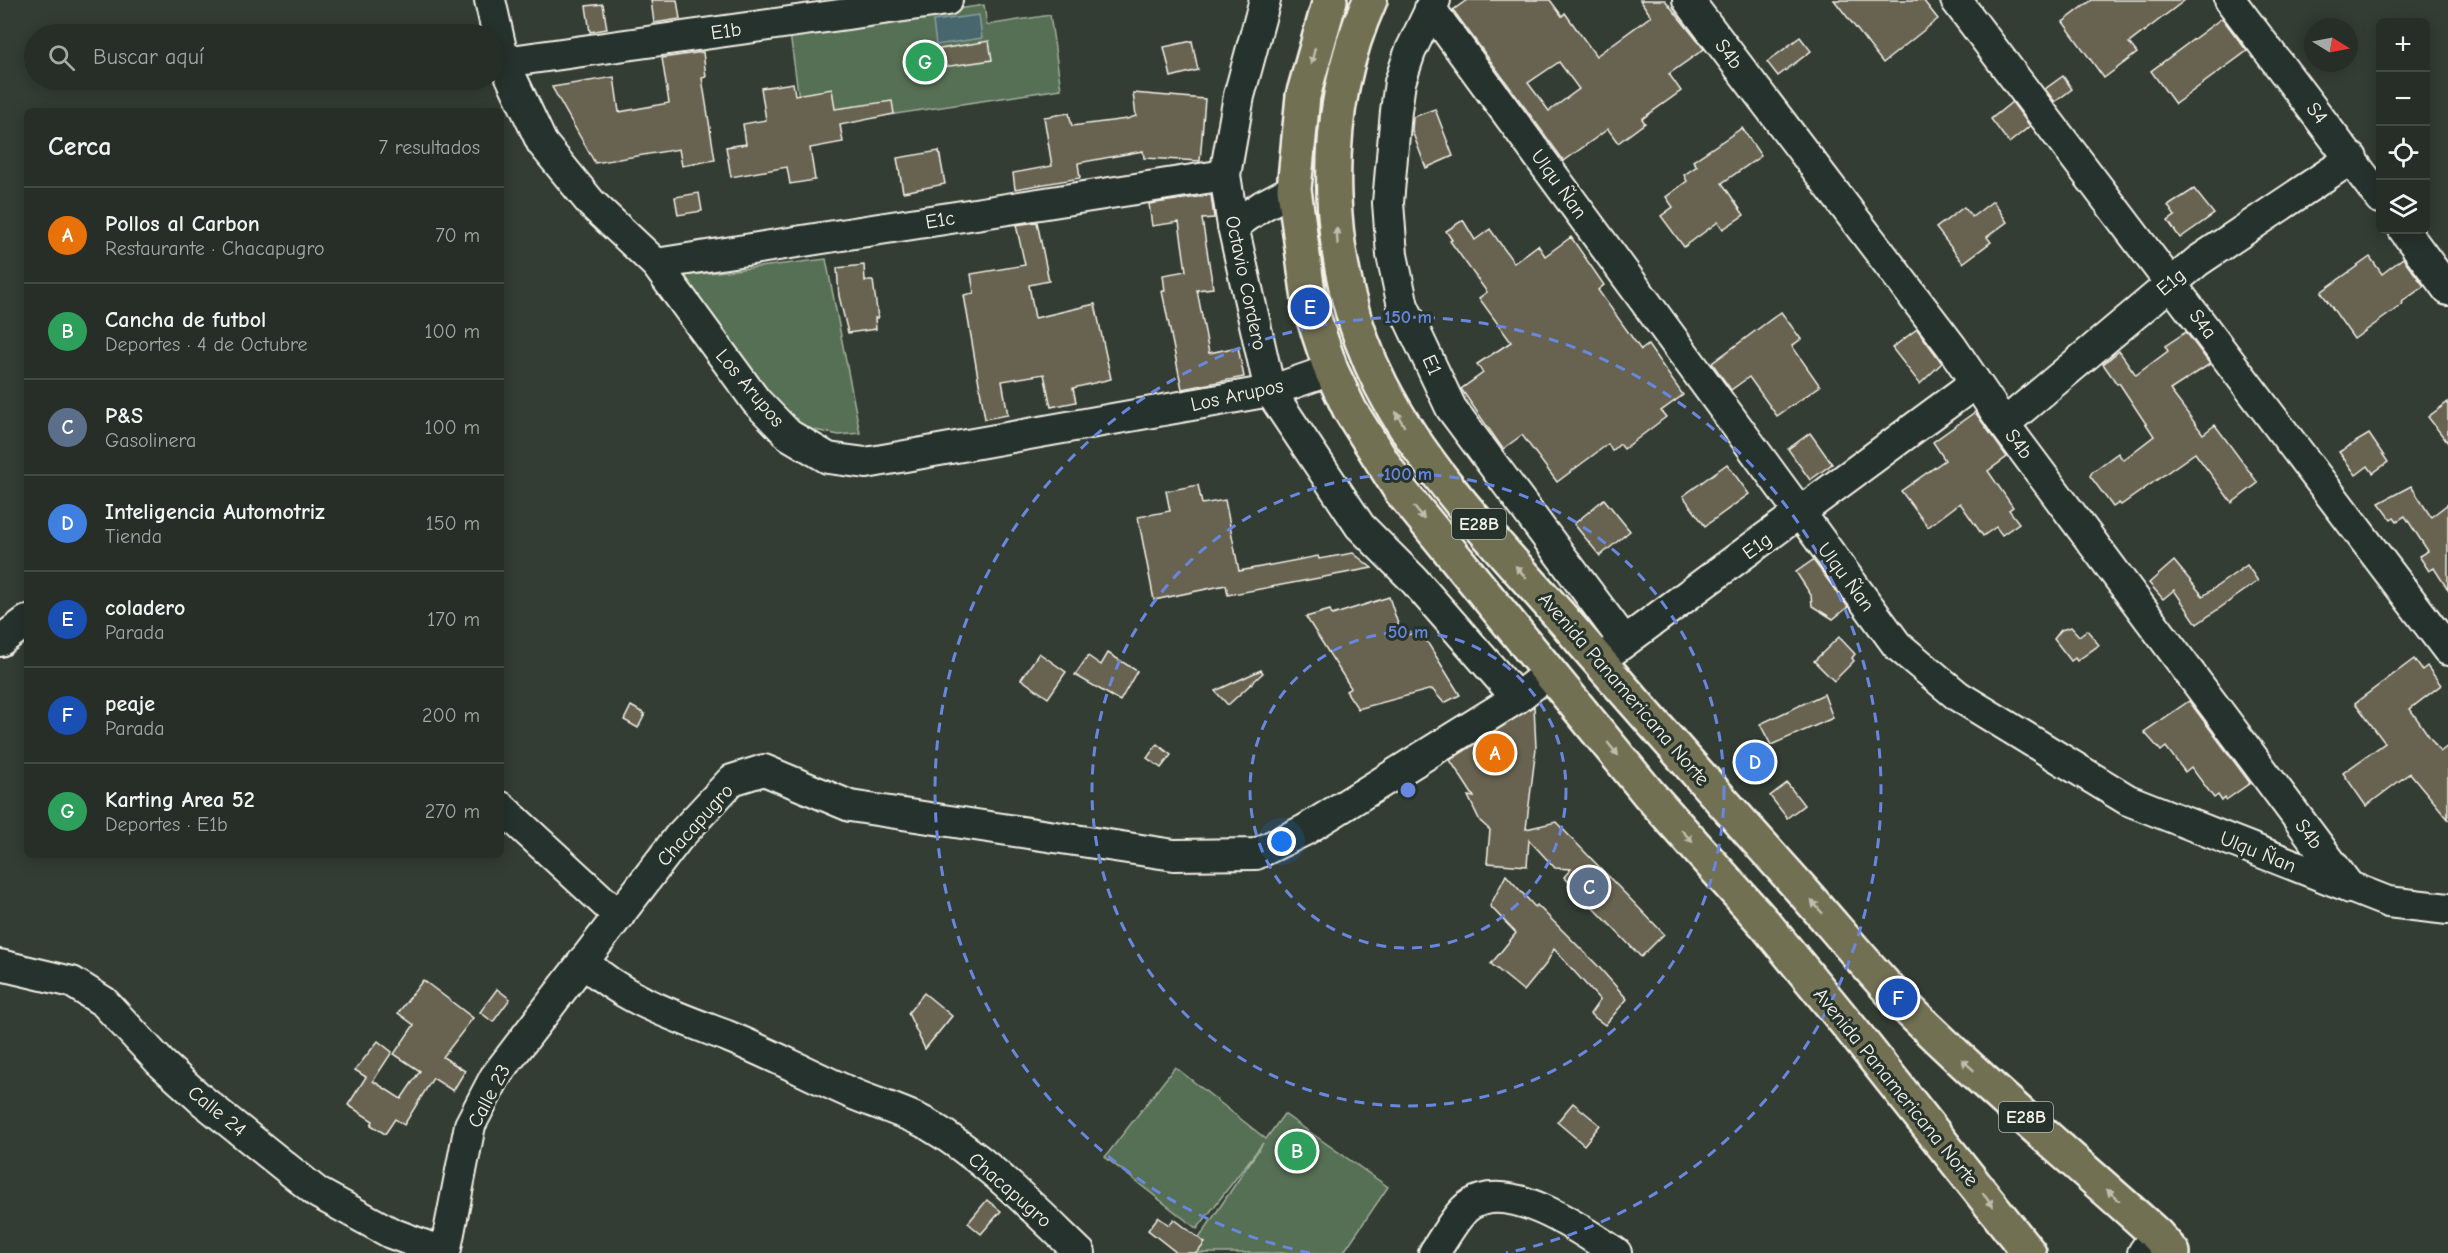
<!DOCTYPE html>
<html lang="es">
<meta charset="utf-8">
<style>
:root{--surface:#262e27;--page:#323a33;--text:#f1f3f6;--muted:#a4a8a7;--line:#424a44;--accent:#bca0f2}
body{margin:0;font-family:"Comic Neue",sans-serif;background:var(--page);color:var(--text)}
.controls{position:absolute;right:18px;top:18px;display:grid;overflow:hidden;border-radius:9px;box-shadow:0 3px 15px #0003}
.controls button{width:54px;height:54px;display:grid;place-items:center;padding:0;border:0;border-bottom:2px solid var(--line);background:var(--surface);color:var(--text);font:30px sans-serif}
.compass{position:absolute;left:2304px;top:18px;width:54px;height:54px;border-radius:50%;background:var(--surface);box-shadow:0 3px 15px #0003;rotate:100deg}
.you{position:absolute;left:1282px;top:842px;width:21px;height:21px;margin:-15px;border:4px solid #fff;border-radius:50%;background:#1a73e8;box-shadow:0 0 0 9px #1a73e833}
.badge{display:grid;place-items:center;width:39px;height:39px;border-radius:50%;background:var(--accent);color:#fff;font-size:20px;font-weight:700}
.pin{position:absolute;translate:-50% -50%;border:3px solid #fff;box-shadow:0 2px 6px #0006}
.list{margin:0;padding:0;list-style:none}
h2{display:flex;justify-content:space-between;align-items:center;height:78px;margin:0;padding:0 24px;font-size:26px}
h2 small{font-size:20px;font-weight:400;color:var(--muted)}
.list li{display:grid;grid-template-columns:39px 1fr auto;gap:18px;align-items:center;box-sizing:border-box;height:96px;padding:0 24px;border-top:2px solid var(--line)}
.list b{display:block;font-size:22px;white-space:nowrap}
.list p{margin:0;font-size:20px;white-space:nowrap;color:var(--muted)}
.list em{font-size:20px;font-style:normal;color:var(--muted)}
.icon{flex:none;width:33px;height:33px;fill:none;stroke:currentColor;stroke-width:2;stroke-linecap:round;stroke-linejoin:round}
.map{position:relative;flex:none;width:2448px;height:1253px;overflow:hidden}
.search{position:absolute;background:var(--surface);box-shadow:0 3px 15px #0003;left:24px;top:24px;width:480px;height:66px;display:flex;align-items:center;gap:15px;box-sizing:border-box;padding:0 21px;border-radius:33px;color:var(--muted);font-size:22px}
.panel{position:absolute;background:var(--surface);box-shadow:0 3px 15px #0003;left:24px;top:108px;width:480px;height:750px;border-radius:9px}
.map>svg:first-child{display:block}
.green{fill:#566f55;stroke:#a5b09e;stroke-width:1.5}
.water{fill:#46666d;stroke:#8c9e9e;stroke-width:1.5}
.building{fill:#686451;stroke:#f4f1e8;stroke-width:1.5;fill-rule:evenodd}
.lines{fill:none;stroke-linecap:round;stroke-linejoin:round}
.minor-casing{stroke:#f4f1e8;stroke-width:34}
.highway-casing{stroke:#f4f1e8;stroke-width:38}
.minor{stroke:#26332d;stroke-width:30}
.highway{stroke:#716f52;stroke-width:33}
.oneway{fill:#c0bdac}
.ring{fill:none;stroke:#6887de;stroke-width:3;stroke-dasharray:10 8}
.labels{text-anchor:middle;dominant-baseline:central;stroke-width:6;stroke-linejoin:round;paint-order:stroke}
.shield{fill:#26332d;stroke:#b6b8b0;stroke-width:1.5}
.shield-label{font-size:18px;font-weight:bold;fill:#f4f1e8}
.street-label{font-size:20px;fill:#f4f1e8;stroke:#26332d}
.centre{fill:#6887de;stroke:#26332d;stroke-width:3}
.ring-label{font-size:18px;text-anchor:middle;font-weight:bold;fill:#6887de;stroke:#26332d;stroke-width:6;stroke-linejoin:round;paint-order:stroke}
</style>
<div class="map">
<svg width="2448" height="1253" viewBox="0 0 2448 1253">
<rect width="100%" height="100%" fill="#333d34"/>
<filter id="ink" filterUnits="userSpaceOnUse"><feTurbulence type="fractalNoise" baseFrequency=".0167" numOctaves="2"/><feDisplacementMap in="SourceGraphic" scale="12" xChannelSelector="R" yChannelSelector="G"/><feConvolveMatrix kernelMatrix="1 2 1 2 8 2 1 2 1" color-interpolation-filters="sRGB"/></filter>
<g filter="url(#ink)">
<!-- green -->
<g class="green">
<polygon points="984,5 987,25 1050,15 1061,89 803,128 790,34"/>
<polygon points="826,259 860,433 839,435 800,427 757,383 683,276"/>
<polygon points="1175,1067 1266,1139 1284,1114 1388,1187 1343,1253 1189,1253 1263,1143 1197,1229 1105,1157"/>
</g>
<!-- water -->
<polygon class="water" points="979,15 982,38 936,45 933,21"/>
<!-- building -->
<g class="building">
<polygon points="651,0 677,0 680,19 654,23"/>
<path d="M1467,0h83l12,16 3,-3 31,43 55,-40 -11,-16h25l39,49 -35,25 12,17 -39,28 3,4 -27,20 -10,-14 -44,32 -111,-151zM1559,62l20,27 -30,22 -21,-28z"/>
<polygon points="1834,0 1923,0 1938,19 1883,63"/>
<polygon points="2092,0 2185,0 2129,43 2137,53 2104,78 2063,22"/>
<polygon points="603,4 607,29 590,32 586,6"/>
<polygon points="2222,18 2247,51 2175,104 2151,71"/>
<polygon points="1800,37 1811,51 1778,76 1767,62"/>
<polygon points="989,41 992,60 936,68 934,50"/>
<polygon points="1192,41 1198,70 1171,77 1164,47"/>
<polygon points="703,52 706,77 702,78 715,160 682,166 679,149 595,163 552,87 614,77 619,112 669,103 662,58"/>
<polygon points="2063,76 2072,89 2055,102 2045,89"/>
<polygon points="793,83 795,95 832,89 835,109 892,101 894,114 840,125 843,142 810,148 815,180 790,184 787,167 731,177 726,147 746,144 743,124 766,120 761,88"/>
<polygon points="1133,93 1205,99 1200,161 1144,158 1143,151 1078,163 1080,178 1015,189 1013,173 1052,166 1044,117 1069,113 1072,126 1127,119 1136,116"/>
<polygon points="2012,102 2030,126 2009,143 1991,119"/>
<polygon points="1435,109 1453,156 1426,168 1412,131 1413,117"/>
<polygon points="1742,128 1761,156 1722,183 1744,215 1723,229 1718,222 1684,247 1661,216 1673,207 1666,197 1687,181 1684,175 1697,166 1693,161"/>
<polygon points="939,151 945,184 903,192 897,158"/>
<polygon points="2194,189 2214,214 2180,238 2168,221 2175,216 2168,206"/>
<polygon points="699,193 702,211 678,215 675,197"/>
<polygon points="1211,195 1214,218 1202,219 1213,288 1197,290 1209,353 1238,347 1244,377 1182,389 1162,291 1165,291 1163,275 1186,271 1179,222 1152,226 1149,204"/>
<polygon points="1993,201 2007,222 1987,237 1991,242 1963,263 1936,228 1964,207 1972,217"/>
<polygon points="1463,220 1475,240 1490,229 1514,263 1538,245 1545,256 1571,237 1604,285 1598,290 1641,350 1648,345 1683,395 1661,411 1666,417 1624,449 1620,444 1612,451 1608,444 1557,482 1522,435 1503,449 1461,389 1483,373 1477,364 1511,342 1479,298 1487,292 1450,241 1452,240 1446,231"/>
<polygon points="1037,222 1049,281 1029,285 1035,318 1095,304 1111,379 1073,388 1076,402 1051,407 1044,374 1002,381 1008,415 985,419 964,295 974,293 971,274 1025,265 1016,225"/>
<polygon points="2370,257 2382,274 2403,258 2424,286 2402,302 2403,304 2354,339 2321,292"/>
<polygon points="864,265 865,281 873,281 878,318 875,318 876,329 848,333 839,296 837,268"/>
<polygon points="1781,312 1801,339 1792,346 1820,386 1777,416 1749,377 1731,390 1712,363"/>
<polygon points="1917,329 1942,363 1920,384 1892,348"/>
<polygon points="2186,332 2210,364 2170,390 2203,434 2215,425 2258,483 2232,503 2195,453 2121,505 2119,503 2113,507 2090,476 2092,472 2118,453 2123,460 2154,436 2119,383 2117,384 2103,364 2119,351 2136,375 2168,351 2165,346"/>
<polygon points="2448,402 2448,443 2428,417"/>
<polygon points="1975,412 2007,457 1988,471 2013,507 2009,510 2019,523 2002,535 1996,527 1983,536 1960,503 1928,527 1901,491 1945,460 1933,442"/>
<polygon points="1810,433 1832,464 1810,480 1788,449"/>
<polygon points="2369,434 2388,462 2373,473 2368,466 2356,475 2339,452"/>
<polygon points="1727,464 1749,494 1705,526 1683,496"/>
<polygon points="1198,485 1202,504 1225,500 1239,571 1318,556 1319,559 1353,553 1372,568 1228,595 1226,585 1154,600 1138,517 1170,511 1166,491"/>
<polygon points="2411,486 2431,517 2448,504 2448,590 2434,568 2429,571 2419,556 2428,551 2405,516 2397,521 2394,517 2391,519 2379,503"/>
<polygon points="1604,499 1630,531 1600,556 1574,524"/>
<polygon points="1813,560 1848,607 1833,619 1812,606 1811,595 1796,572"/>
<polygon points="2174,561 2203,596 2247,565 2258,581 2197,624 2174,590 2163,599 2149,583"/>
<polygon points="1389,597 1402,636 1414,633 1426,640 1460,695 1444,703 1432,689 1358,709 1346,691 1351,688 1306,617 1330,610 1332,615"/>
<polygon points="2071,627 2079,636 2087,630 2099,645 2077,661 2075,658 2071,661 2054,639 2061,630"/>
<polygon points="1839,637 1855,654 1852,658 1854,661 1834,681 1814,661"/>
<polygon points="1039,653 1066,672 1048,698 1021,679"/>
<polygon points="1108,653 1137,671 1120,701 1075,675 1088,656 1101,665"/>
<polygon points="2414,659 2422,670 2427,666 2441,685 2410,709 2440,752 2448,746 2448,819 2410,773 2366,806 2343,773 2385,743 2355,703"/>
<polygon points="1261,670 1263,673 1228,705 1215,691"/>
<polygon points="1824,694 1833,718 1771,745 1760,724"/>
<polygon points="2189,701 2250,783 2226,800 2225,798 2222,801 2218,795 2214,798 2191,767 2185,772 2166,747 2161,751 2144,732"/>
<polygon points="631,706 645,714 638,728 624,720"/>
<polygon points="1534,706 1536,748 1526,829 1556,822 1664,934 1641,957 1564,877 1571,869 1555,868 1529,840 1527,866 1487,863 1490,830 1480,821 1468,796 1474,797 1450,760"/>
<polygon points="1157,744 1171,755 1161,768 1147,758"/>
<polygon points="1787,783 1804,805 1787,818 1770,796"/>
<polygon points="1506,875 1535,907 1537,905 1598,966 1627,999 1605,1025 1590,1014 1600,1000 1554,949 1546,964 1524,991 1491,964 1516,933 1490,906"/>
<polygon points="423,980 473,1018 443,1057 465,1071 453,1091 433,1078 404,1125 395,1119 385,1134 371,1125 373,1121 348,1105 366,1077 355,1070 378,1041 392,1052 373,1081 401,1099 420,1071 394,1054 414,1025 398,1013"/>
<polygon points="497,989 510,999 493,1022 480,1012"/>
<polygon points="924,993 952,1016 925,1049 908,1013"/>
<polygon points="1573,1103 1600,1125 1584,1145 1557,1122"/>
<polygon points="987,1200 1001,1211 981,1234 968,1223"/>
<polygon points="1158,1217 1169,1225 1174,1219 1205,1243 1197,1253 1177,1253 1148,1230"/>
</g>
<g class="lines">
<!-- minor casing -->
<g class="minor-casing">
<g id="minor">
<polyline points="490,0 504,62 542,143 591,203 656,264 756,401 789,435 828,458 866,463 1270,391 1331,370"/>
<polyline points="1265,0 1239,96 1225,175 1233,226 1270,391 1360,526 1413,579 1517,698"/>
<polyline points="1435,0 1410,52 1400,82 1396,111 1388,203 1392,255 1403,306 1451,408 1624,641"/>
<polyline points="1688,0 1951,346 2004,424 2350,888"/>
<polyline points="1956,0 2448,650"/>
<polyline points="2230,0 2380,198"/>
<polyline points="1430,8 1897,645 1958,696 2128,800 2388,902 2448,909"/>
<polyline points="504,62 947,0"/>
<polyline points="1233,226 1262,206 1294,189"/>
<polyline points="2404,230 2448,290"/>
<polyline points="656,264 1225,175"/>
<polyline points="2004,424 2198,261 2352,158"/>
<polyline points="0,641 27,621"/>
<polyline points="1608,654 1975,383"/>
<polyline points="501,807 619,916"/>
<path d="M583,961c39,38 94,56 144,75 42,17 83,39 124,57 25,11 53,18 76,31 58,34 105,83 153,129"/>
<polyline points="0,965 72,982 104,1002 161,1063 203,1101 318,1193 391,1233 444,1253"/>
<polyline points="445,1253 470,1125 495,1077 678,838 732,780 764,770 850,806 1174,855 1256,854 1305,830 1517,698 1550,672"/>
<path d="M1434,1253c8,-12 24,-41 36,-48 40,-26 112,25 146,48"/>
<polyline points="2143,1253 2156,1234"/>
</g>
</g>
<!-- highway casing -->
<g class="highway-casing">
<g id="highway">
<polyline points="1330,0 1303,96 1294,189 1310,307 1331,370 1350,410 1400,490 1648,793 1766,925 1856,1035 2029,1253"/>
<path d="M1370,0c-53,117 -47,271 11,385 46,90 120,163 186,239 76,89 154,176 232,263 33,37 64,75 98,111 82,83 173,158 259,236l17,19"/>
</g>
</g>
<!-- minor -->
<use href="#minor" class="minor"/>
<!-- highway -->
<use href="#highway" class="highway"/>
</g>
<!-- one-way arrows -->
<defs><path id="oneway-solid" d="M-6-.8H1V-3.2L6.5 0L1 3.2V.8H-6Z" transform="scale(1.5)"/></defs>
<g class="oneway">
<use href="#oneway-solid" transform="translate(1313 56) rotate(104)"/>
<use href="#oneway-solid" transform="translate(1337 236) rotate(-94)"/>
<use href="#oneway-solid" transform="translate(1400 419) rotate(-120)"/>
<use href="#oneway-solid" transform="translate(1419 513) rotate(51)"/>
<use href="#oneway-solid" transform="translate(1521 572) rotate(-131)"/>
<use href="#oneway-solid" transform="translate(1613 749) rotate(51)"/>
<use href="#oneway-solid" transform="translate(1687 836) rotate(48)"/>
<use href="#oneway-solid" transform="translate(1817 907) rotate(-132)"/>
<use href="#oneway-solid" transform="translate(1968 1065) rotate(-138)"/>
<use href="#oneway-solid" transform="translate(2113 1195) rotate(-138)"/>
<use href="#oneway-solid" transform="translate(1988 1200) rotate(52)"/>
</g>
</g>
<!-- distance rings -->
<g class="ring">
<circle cx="1408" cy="790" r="158"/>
<circle cx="1408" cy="790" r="316"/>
<path d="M1310 1253A473 473 0 1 1 1506 1253"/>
</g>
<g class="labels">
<!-- shield labels -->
<g class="shield">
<rect x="1452" y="509" width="54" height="30" rx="4.5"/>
<rect x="1999" y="1102" width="54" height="30" rx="4.5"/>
</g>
<g class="shield-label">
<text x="1479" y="524">E28B</text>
<text x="2026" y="1117">E28B</text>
</g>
<!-- street labels -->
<g class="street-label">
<text transform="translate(726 31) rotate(-8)">E1b</text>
<text transform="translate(1729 54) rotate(53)">S4b</text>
<text transform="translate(2317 113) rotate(52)">S4</text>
<text transform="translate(1559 184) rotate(54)">Ulqu Ñan</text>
<text transform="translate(940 220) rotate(-9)">E1c</text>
<text transform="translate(2171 282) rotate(-40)">E1g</text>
<text transform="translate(1246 283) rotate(78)">Octavio Cordero</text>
<text transform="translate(2203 324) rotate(53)">S4a</text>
<text transform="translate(1432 365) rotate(66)">E1</text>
<text transform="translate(750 388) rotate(50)">Los Arupos</text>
<text transform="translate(1237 395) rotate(-12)">Los Arupos</text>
<text transform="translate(2019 444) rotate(53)">S4b</text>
<text transform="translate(1757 546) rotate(-36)">E1g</text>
<text transform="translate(1846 577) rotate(53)">Ulqu Ñan</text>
<text transform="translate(1624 689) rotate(49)">Avenida Panamericana Norte</text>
<text transform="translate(695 825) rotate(-48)">Chacapugro</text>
<text transform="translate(2309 834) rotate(53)">S4b</text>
<text transform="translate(2258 852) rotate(22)">Ulqu Ñan</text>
<text transform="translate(1896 1087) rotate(51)">Avenida Panamericana Norte</text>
<text transform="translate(489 1096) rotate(-62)">Calle 23</text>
<text transform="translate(217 1111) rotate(39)">Calle 24</text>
<text transform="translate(1010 1190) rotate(41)">Chacapugro</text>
</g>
</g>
<circle cx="1408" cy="790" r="9" class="centre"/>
<g class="ring-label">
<text x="1408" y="323">150 m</text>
<text x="1408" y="480">100 m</text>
<text x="1408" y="638">50 m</text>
</g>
</svg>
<div class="controls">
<button>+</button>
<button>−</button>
<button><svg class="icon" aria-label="locate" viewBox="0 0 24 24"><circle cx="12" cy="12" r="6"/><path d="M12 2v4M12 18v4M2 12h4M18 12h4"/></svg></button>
<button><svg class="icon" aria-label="layers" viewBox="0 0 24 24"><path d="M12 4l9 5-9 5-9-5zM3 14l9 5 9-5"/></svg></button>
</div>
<svg class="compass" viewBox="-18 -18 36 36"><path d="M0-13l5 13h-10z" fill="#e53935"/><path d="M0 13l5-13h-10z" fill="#a4a8a7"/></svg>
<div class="you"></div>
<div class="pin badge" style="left:1495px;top:753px;background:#e8710a">A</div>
<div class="pin badge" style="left:1297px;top:1151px;background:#2e9e5b">B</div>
<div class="pin badge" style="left:1589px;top:887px;background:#5c6f8a">C</div>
<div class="pin badge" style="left:1755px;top:762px;background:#3f7fe0">D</div>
<div class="pin badge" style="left:1310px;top:307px;background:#1a4fb4">E</div>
<div class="pin badge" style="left:1898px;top:998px;background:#1a4fb4">F</div>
<div class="pin badge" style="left:925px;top:62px;background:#2e9e5b">G</div>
<div class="search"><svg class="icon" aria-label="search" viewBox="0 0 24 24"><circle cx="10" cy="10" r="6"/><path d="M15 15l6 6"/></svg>Buscar aquí</div>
<section class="panel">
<h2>Cerca<small>7 resultados</small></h2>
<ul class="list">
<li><span class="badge" style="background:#e8710a">A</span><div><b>Pollos al Carbon</b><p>Restaurante · Chacapugro</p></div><em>70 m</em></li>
<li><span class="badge" style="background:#2e9e5b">B</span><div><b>Cancha de futbol</b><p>Deportes · 4 de Octubre</p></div><em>100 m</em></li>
<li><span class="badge" style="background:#5c6f8a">C</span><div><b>P&amp;S</b><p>Gasolinera</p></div><em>100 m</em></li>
<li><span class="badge" style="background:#3f7fe0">D</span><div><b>Inteligencia Automotriz</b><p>Tienda</p></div><em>150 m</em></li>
<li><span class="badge" style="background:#1a4fb4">E</span><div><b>coladero</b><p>Parada</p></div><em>170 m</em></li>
<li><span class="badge" style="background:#1a4fb4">F</span><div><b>peaje</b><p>Parada</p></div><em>200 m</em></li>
<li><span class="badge" style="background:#2e9e5b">G</span><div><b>Karting Area 52</b><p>Deportes · E1b</p></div><em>270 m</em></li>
</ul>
</section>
</div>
